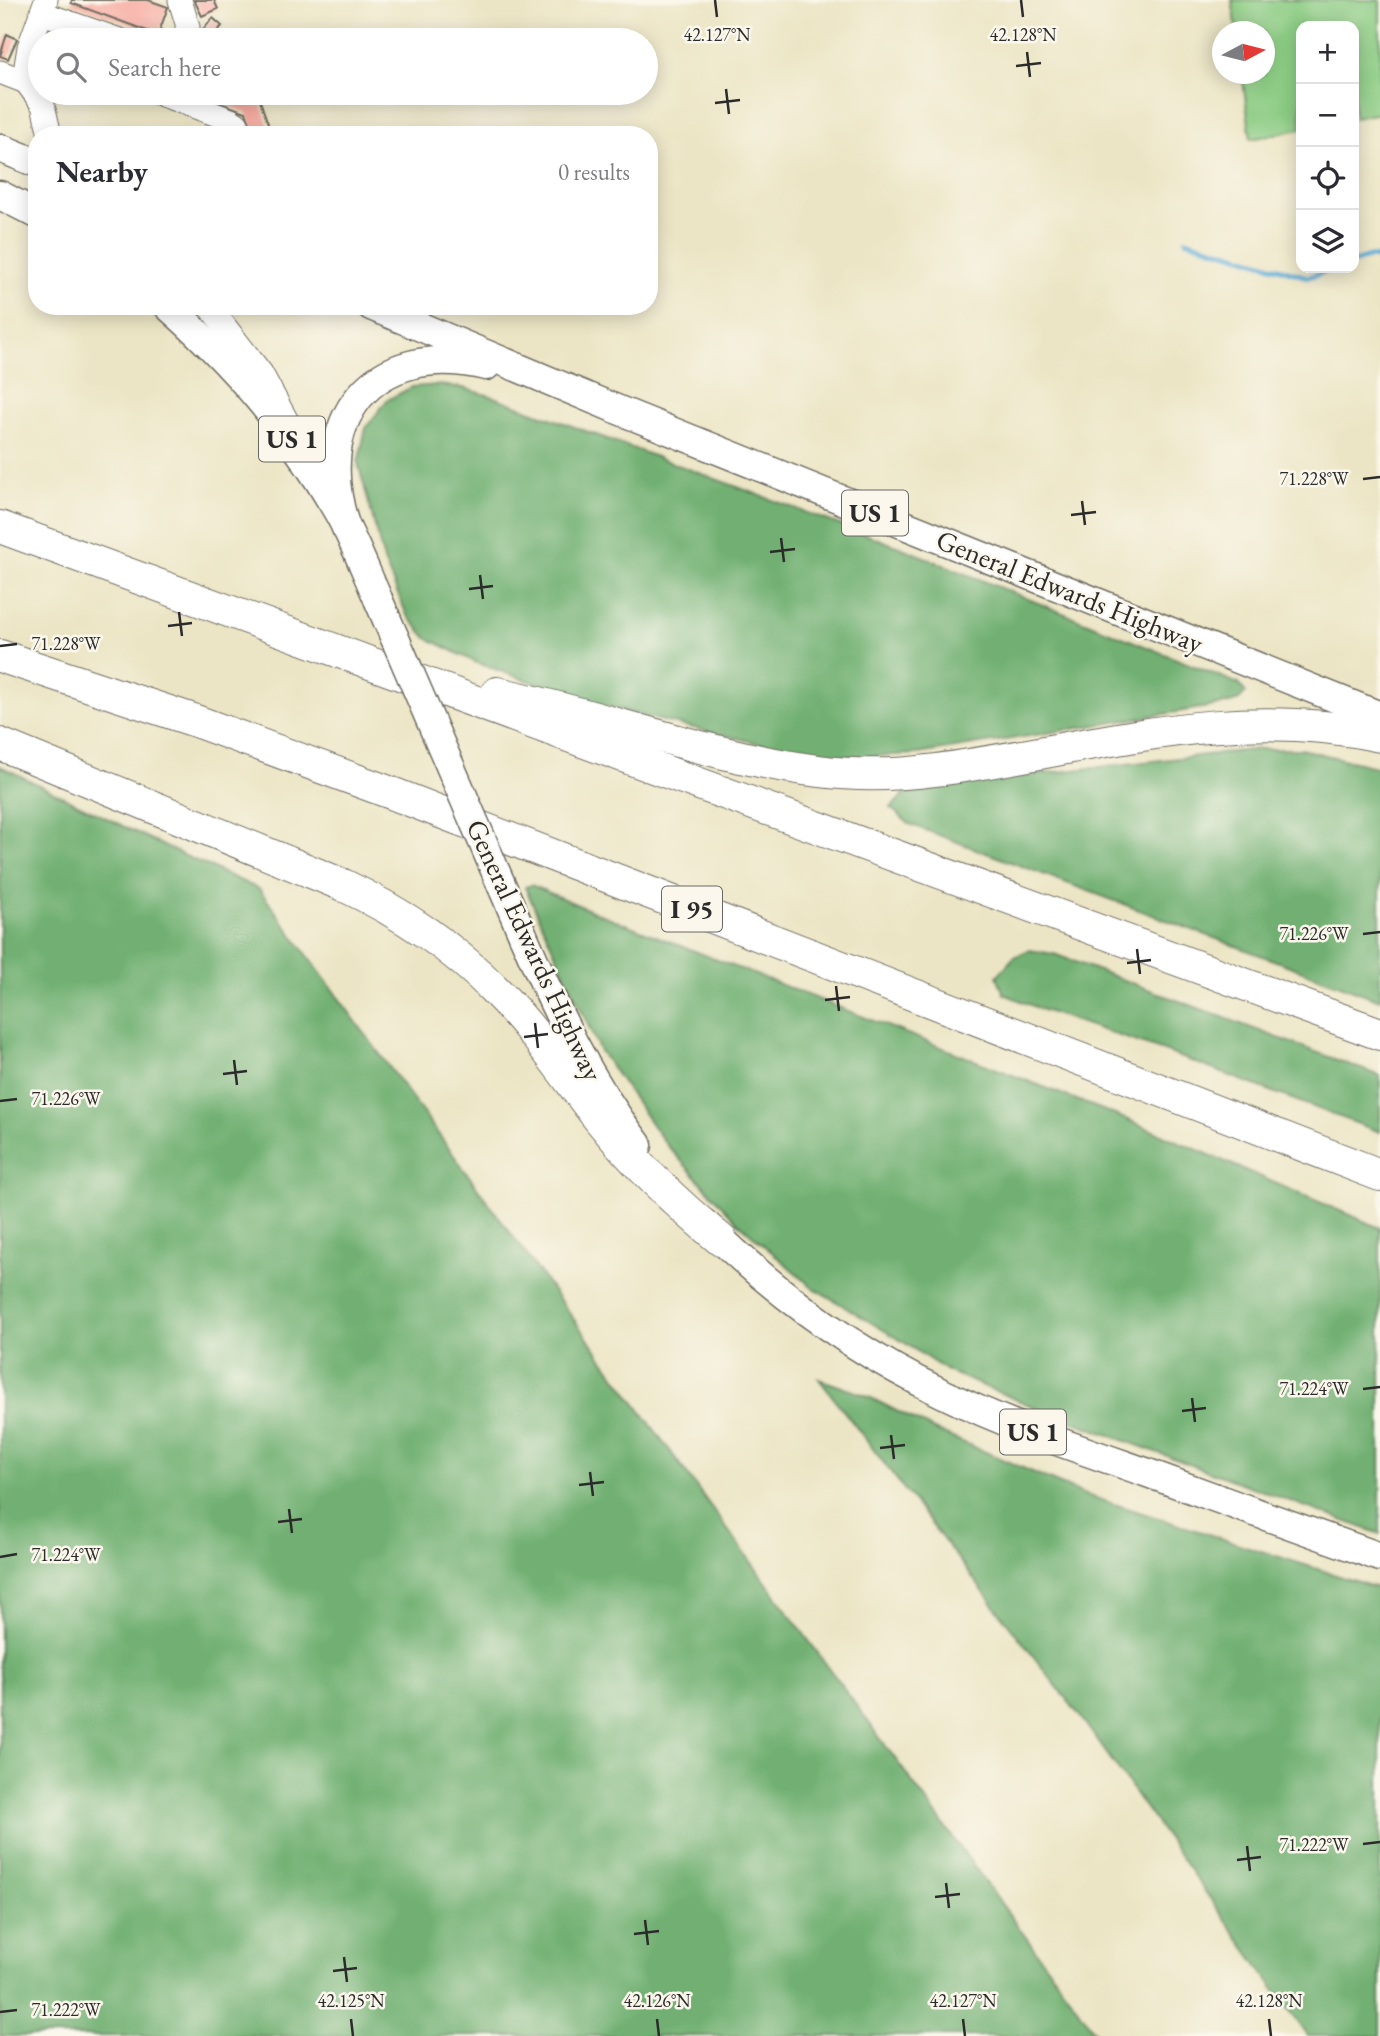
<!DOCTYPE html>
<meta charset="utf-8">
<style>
:root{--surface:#fff;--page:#f2f2f3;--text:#2b2b33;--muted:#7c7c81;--line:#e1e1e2}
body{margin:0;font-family:"EB Garamond",serif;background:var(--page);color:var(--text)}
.controls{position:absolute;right:21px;top:21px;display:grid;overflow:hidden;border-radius:14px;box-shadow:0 4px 18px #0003}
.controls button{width:63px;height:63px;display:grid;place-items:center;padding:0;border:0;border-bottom:2px solid var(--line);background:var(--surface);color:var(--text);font:35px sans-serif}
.compass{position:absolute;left:1212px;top:21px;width:63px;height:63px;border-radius:50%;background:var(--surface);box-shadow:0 4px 18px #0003;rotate:83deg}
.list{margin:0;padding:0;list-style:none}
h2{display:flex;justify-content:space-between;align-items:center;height:91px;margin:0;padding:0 28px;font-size:30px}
h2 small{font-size:23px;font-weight:400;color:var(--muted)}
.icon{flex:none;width:38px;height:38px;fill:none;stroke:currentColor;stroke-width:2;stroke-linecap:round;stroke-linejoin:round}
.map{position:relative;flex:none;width:1380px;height:2036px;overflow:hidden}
.search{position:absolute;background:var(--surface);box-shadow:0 4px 18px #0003;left:28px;top:28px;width:630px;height:77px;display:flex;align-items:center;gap:18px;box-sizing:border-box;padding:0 24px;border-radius:38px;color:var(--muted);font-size:26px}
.panel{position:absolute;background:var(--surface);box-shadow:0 4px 18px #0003;left:28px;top:126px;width:630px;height:189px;border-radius:28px}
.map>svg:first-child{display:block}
.green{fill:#8ccc84;stroke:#5c7c58;stroke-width:2}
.forest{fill:#71b072;stroke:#4e6e4e;stroke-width:2}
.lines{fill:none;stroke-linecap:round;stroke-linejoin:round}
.stream{stroke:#5aabd5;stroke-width:5}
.building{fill:#f7aca2}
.minor-casing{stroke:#6f6c61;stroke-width:25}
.major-casing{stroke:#6f6c61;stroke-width:31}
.highway-casing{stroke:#6f6c61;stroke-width:34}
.minor{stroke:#fff;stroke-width:23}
.major{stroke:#fff;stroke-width:28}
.highway{stroke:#fff;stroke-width:32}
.major-bridge-casing{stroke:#6f6c61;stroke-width:31;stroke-linecap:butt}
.major-bridge{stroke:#fff;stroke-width:28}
.ticks{fill:none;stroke:#2b2b2b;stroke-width:2.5}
.labels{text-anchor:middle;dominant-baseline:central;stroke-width:5;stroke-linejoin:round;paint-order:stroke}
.shield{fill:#fbf7ec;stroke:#696865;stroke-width:2}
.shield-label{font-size:26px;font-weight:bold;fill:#2b2b2b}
.street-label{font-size:28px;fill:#2b2b2b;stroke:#fbf7ec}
.ticks-label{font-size:18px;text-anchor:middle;fill:#2b2b2b;stroke:#fbf7ec;stroke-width:5;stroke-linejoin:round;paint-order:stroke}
</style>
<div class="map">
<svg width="1380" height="2036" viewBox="0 0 1380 2036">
<rect width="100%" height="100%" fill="#fbf7ec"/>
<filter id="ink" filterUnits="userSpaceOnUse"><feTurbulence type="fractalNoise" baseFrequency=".0143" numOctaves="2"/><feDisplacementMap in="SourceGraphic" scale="14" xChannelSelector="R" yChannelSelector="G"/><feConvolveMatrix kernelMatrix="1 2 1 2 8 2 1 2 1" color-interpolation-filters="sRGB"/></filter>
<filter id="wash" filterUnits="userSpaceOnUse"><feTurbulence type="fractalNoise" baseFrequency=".00686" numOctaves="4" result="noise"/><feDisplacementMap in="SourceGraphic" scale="28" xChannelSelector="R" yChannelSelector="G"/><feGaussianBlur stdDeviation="1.57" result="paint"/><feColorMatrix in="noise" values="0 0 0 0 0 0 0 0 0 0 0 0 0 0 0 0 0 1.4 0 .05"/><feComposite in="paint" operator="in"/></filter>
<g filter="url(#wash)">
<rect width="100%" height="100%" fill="#ece5c5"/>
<!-- green -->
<polygon class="green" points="1232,0 1380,0 1380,113 1354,118 1354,26 1301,26 1301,129 1251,139 1242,74 1264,74 1264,32 1237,31"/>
<!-- forest -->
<g class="forest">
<polygon points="439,385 463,388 491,396 897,546 1239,684 1246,693 1239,700 1226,704 918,754 857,757 792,751 655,719 580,699 475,662 427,638 407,615 385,564 358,463 366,428 387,400 412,387"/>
<polygon points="1258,749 1301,749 1380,768 1380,1000 909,824 891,808 905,793 933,786"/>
<polygon points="0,766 172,850 259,889 1098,2036 0,2036"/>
<polygon points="531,885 592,911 1128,1120 1380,1228 1380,1534 1044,1411 947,1371 905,1343 812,1287 736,1221 666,1144 600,1051 525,887"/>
<polygon points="1029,950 1054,954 1380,1076 1380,1132 1164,1051 1043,1010 1004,994 997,976 1014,957"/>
<polygon points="819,1379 865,1395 934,1430 1086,1495 1380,1589 1380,2036 1308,2036 1085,1723"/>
</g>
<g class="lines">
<!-- stream -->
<g class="stream">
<polyline points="1186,240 1308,277 1336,268"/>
<polyline points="1354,262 1370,257 1380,258"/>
</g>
</g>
<g id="blocks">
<!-- building -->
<g class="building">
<polygon points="72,0 148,0 168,7 158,35 71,3"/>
<polygon points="194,0 214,0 218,9 202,16"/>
<polygon points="213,18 222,26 210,40 198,40 195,38"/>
<polygon points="55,25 97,40 49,40"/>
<polygon points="7,34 17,39 8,59 0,56"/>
<polygon points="191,93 243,93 259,98 272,135 254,135 246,112"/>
</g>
</g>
</g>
<g filter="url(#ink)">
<use href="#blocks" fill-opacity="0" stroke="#6f6c61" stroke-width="2"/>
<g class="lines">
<!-- minor casing -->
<g class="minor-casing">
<g id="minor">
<polyline points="46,0 29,47 25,72 26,82 43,105 50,135"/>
<polyline points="180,0 188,27 183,40"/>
<polyline points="42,13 120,40"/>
<polyline points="0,72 26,82"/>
<polyline points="157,93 231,120 237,124 242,135"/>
<polyline points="209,306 261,373 288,423"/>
</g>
</g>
<!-- major casing -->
<g class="major-casing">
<g id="major">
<polyline points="0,148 37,163"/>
<polyline points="0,195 37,214"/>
<path d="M168,306c67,59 125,128 170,206 16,28 27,58 40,87"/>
<polyline points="371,306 621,411 1380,716"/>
<path d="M346,528c-36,-107 25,-189 140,-162"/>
<path d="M523,935c32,74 66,146 115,210"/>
<path d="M705,1224c70,69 149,127 237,169 65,32 134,55 203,79 78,29 157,57 235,85"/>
</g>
</g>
<!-- highway casing -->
<g class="highway-casing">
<g id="highway">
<polyline points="0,527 1380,1034"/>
<polyline points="0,656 193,720 394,794 1380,1175"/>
<path d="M497,693c107,23 212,64 322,78 39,5 79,4 117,-1 151,-20 291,-68 444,-34"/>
<path d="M0,744l343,141c57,27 109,61 153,106 39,39 70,86 104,129 36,45 77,84 121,120"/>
</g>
</g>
<!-- minor -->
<use href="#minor" class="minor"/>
<!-- major -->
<use href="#major" class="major"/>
<!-- highway -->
<use href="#highway" class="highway"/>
<!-- major-bridge casing -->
<g class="major-bridge-casing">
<polyline id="major-bridge" points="378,599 523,935"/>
</g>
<!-- major-bridge -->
<use href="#major-bridge" class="major-bridge"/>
</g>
</g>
<!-- ticks -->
<path class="ticks" d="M715,0l2,17M1021,0l2,17M1027,52l3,25M1016,66l25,-3M726,89l3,25M715,103l25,-3M1363,479l17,-2M1082,501l3,24M1071,515l25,-3M781,538l3,24M770,552l25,-3M480,575l3,24M469,589l24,-3M179,612l3,24M168,626l24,-3M0,646l17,-2M1363,934l17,-2M1137,949l3,25M1127,963l24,-3M836,986l3,25M825,1000l25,-3M535,1023l3,25M524,1037l24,-3M234,1060l3,25M223,1074l24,-3M0,1101l17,-2M1363,1389l17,-2M1192,1398l3,24M1182,1411l24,-3M891,1435l3,24M880,1448l25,-3M590,1472l3,24M579,1485l25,-3M289,1509l3,24M278,1522l24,-3M0,1557l17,-3M1363,1844l17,-2M1247,1846l3,25M1237,1860l24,-3M946,1883l3,25M935,1897l25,-3M645,1920l3,25M634,1934l25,-3M344,1957l3,25M333,1971l24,-3M0,2012l17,-2M351,2019l2,17M657,2019l2,17M963,2019l2,17M1269,2019l2,17"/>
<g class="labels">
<!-- shield labels -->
<g class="shield">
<rect x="259" y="416.5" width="66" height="45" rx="5"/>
<rect x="842" y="490.5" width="66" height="45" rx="5"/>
<rect x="662" y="886.5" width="60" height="45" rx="5"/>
<rect x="1000" y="1409.5" width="66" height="45" rx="5"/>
</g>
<g class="shield-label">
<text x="292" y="439">US 1</text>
<text x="875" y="513">US 1</text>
<text x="692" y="909">I 95</text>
<text x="1033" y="1432">US 1</text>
</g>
<!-- street labels -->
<g class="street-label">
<text transform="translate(1070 591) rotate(22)">General Edwards Highway</text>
<text transform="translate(535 950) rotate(65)">General Edwards Highway</text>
</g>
</g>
<g class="ticks-label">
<text x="717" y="41">42.127°N</text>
<text x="1023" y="41">42.128°N</text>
<text x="1314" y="485">71.228°W</text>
<text x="66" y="650">71.228°W</text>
<text x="1314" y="940">71.226°W</text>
<text x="66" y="1105">71.226°W</text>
<text x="1314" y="1395">71.224°W</text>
<text x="66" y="1561">71.224°W</text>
<text x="1314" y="1851">71.222°W</text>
<text x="351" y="2007">42.125°N</text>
<text x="657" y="2007">42.126°N</text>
<text x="963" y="2007">42.127°N</text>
<text x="1269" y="2007">42.128°N</text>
<text x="66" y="2016">71.222°W</text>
</g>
</svg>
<div class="controls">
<button>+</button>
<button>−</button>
<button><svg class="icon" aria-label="locate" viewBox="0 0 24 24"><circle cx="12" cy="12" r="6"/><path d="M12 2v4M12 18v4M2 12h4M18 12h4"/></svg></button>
<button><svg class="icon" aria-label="layers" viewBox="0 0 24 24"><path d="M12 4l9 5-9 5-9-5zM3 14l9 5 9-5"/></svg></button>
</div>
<svg class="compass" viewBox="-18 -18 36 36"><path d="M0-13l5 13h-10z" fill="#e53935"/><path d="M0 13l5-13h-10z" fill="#7c7c81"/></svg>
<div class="search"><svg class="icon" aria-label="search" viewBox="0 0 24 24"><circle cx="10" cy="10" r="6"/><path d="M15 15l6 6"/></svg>Search here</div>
<section class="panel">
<h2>Nearby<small>0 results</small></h2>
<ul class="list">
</ul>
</section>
</div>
